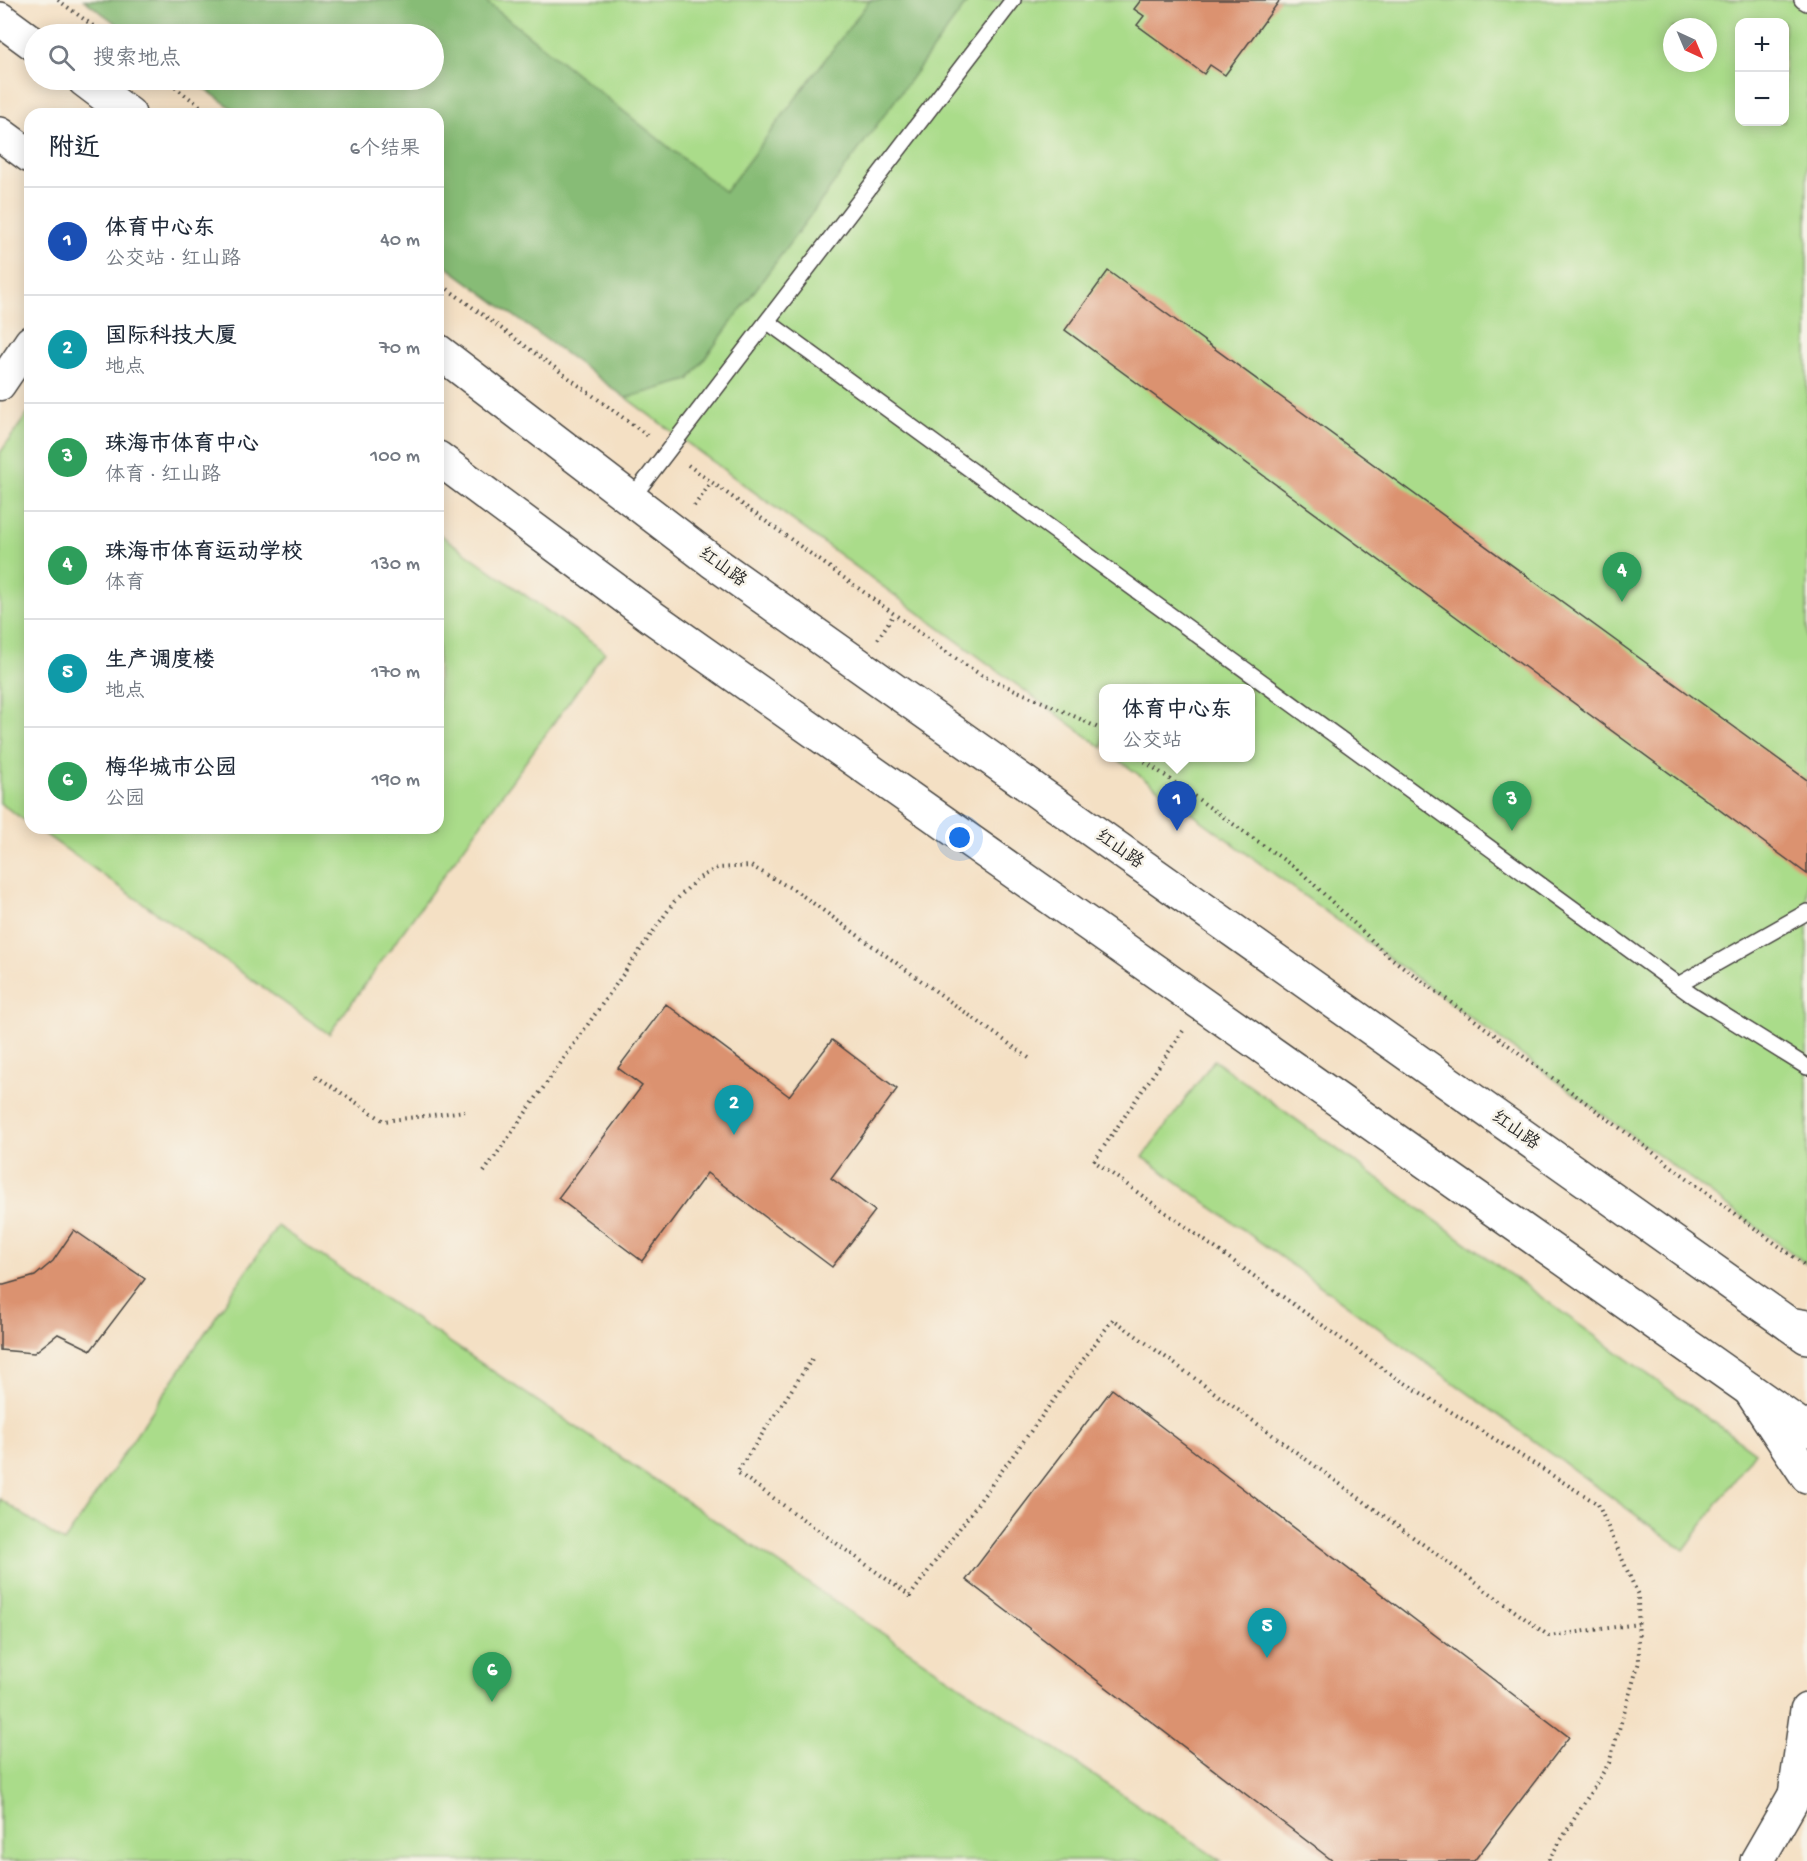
<!DOCTYPE html>
<html lang="zh">
<meta charset="utf-8">
<style>
:root{--surface:#fff;--page:#f2f2f3;--text:#1f2937;--muted:#747a83;--line:#e0e1e3;--accent:#d1495b}
body{margin:0;font-family:"Gochi Hand","LXGW WenKai TC",sans-serif;background:var(--page);color:var(--text)}
.controls{position:absolute;right:18px;top:18px;display:grid;overflow:hidden;border-radius:12px;box-shadow:0 3px 15px #0003}
.controls button{width:54px;height:54px;display:grid;place-items:center;padding:0;border:0;border-bottom:2px solid var(--line);background:var(--surface);color:var(--text);font:30px sans-serif}
.compass{position:absolute;left:1663px;top:18px;width:54px;height:54px;border-radius:50%;background:var(--surface);box-shadow:0 3px 15px #0003;rotate:136deg}
.you{position:absolute;left:960px;top:838px;width:21px;height:21px;margin:-15px;border:4px solid #fff;border-radius:50%;background:#1a73e8;box-shadow:0 0 0 9px #1a73e833}
.badge{display:grid;place-items:center;width:39px;height:39px;border-radius:50%;background:var(--accent);color:#fff;font-size:20px;font-weight:700}
.pin{position:absolute;translate:-50% -50px;filter:drop-shadow(0 2px 3px #0008)}
.pin::after{content:'';position:absolute;top:32px;width:21px;height:18px;background:inherit;clip-path:polygon(0 0,100% 0,50% 100%)}
.popup{position:absolute;left:1099px;top:684px;width:156px;height:78px;box-sizing:border-box;display:grid;place-content:center;border-radius:12px;background:var(--surface);filter:drop-shadow(0 2px 4px #0005);font-size:20px;white-space:nowrap;color:var(--muted)}
.popup b{font-size:22px;color:var(--text)}
.popup::after{content:'';position:absolute;left:50%;top:100%;margin-left:-12px;border:12px solid transparent;border-top-color:var(--surface)}
.list{margin:0;padding:0;list-style:none}
h2{display:flex;justify-content:space-between;align-items:center;height:78px;margin:0;padding:0 24px;font-size:26px}
h2 small{font-size:20px;font-weight:400;color:var(--muted)}
.list li{display:grid;grid-template-columns:39px 1fr auto;gap:18px;align-items:center;box-sizing:border-box;height:108px;padding:0 24px;border-top:2px solid var(--line)}
.list b{display:block;font-size:22px;white-space:nowrap}
.list p{margin:0;font-size:20px;white-space:nowrap;color:var(--muted)}
.list em{font-size:20px;font-style:normal;color:var(--muted)}
.icon{flex:none;width:33px;height:33px;fill:none;stroke:currentColor;stroke-width:2;stroke-linecap:round;stroke-linejoin:round}
.map{position:relative;flex:none;width:1807px;height:1861px;overflow:hidden}
.search{position:absolute;background:var(--surface);box-shadow:0 3px 15px #0003;left:24px;top:24px;width:420px;height:66px;display:flex;align-items:center;gap:15px;box-sizing:border-box;padding:0 21px;border-radius:33px;color:var(--muted);font-size:22px}
.panel{position:absolute;background:var(--surface);box-shadow:0 3px 15px #0003;left:24px;top:108px;width:420px;height:726px;border-radius:18px}
.map>svg:first-child{display:block}
.green{fill:#aadc8a;stroke:#6a845a;stroke-width:1.5;fill-rule:evenodd}
.forest{fill:#87bc76;stroke:#597450;stroke-width:1.5}
.building{fill:#db9270}
.lines{fill:none;stroke-linecap:round;stroke-linejoin:round}
.lane-casing{stroke:#494642;stroke-width:18}
.street-casing{stroke:#494642;stroke-width:33}
.secondary-casing{stroke:#494642;stroke-width:36}
.primary-casing{stroke:#494642;stroke-width:36}
.path{stroke:#494642;stroke-width:4;stroke-dasharray:1.5 4.5;stroke-linecap:butt}
.lane{stroke:#fff;stroke-width:15}
.street{stroke:#fff;stroke-width:30}
.secondary{stroke:#fff;stroke-width:33}
.primary{stroke:#fff;stroke-width:33}
.labels{text-anchor:middle;dominant-baseline:central;stroke-width:5;stroke-linejoin:round;paint-order:stroke}
.street-label{font-size:18px;fill:#2b2b2b;stroke:#f7f3e8}
</style>
<div class="map">
<svg width="1807" height="1861" viewBox="0 0 1807 1861">
<rect width="100%" height="100%" fill="#f7f3e8"/>
<filter id="ink" filterUnits="userSpaceOnUse"><feTurbulence type="fractalNoise" baseFrequency=".0167" numOctaves="2"/><feDisplacementMap in="SourceGraphic" scale="12" xChannelSelector="R" yChannelSelector="G"/><feConvolveMatrix kernelMatrix="1 2 1 2 8 2 1 2 1" color-interpolation-filters="sRGB"/></filter>
<filter id="wash" filterUnits="userSpaceOnUse"><feTurbulence type="fractalNoise" baseFrequency=".008" numOctaves="4" result="noise"/><feDisplacementMap in="SourceGraphic" scale="24" xChannelSelector="R" yChannelSelector="G"/><feGaussianBlur stdDeviation="1.35" result="paint"/><feColorMatrix in="noise" values="0 0 0 0 0 0 0 0 0 0 0 0 0 0 0 0 0 1.4 0 .05"/><feComposite in="paint" operator="in"/></filter>
<g filter="url(#wash)">
<rect width="100%" height="100%" fill="#f4e0c4"/>
<!-- green -->
<g class="green">
<path d="M84,0h1723v1264l-691,-506h134v-70h-146l-1,60 -665,-488v-146h-198l-47,-34h241v-46h-303zM1740,22h44v100h-44zM1672,27h36v36h-36z"/>
<polygon points="30,410 30,824 0,803 0,453"/>
<polygon points="438,533 605,652 329,1034 36,828 438,828"/>
<polygon points="1214,1060 1755,1452 1684,1550 1143,1157"/>
<polygon points="277,1226 1221,1861 0,1861 0,1499 64,1542"/>
</g>
<!-- forest -->
<polygon class="forest" points="84,0 484,0 725,192 870,0 969,0 689,380 626,398 438,260 438,114 240,114 193,80 434,80 434,34 131,34"/>
<g id="blocks">
<!-- building -->
<g class="building">
<polygon points="1141,0 1280,0 1225,75 1210,65 1204,74 1137,25 1144,16 1134,9"/>
<polygon points="1108,271 1807,780 1807,874 1065,330"/>
<polygon points="666,1004 789,1096 832,1040 897,1089 831,1178 875,1211 832,1267 707,1173 642,1261 558,1198 642,1086 618,1068"/>
<polygon points="74,1230 145,1279 91,1350 58,1334 34,1353 0,1350 0,1285 4,1285 35,1276 53,1261"/>
<polygon points="1112,1389 1569,1737 1474,1861 1333,1861 966,1580"/>
</g>
</g>
</g>
<g filter="url(#ink)">
<use href="#blocks" fill-opacity="0" stroke="#494642" stroke-width="1.5"/>
<g class="lines">
<!-- lane casing -->
<g class="lane-casing">
<g id="lane">
<polyline points="1802,0 1807,3"/>
<polyline points="768,322 1693,996 1807,1067"/>
<polyline points="631,499 1013,0"/>
<polyline points="1678,985 1807,912"/>
</g>
</g>
<!-- street casing -->
<g class="street-casing">
<polyline id="street" points="0,385 30,341"/>
</g>
<!-- secondary casing -->
<g class="secondary-casing">
<g id="secondary">
<polyline points="0,19 34,44"/>
<polyline points="84,80 129,114"/>
<polyline points="0,134 30,156"/>
<polyline points="438,351 712,561 1807,1337"/>
<polyline points="438,458 652,617 1807,1430"/>
</g>
</g>
<!-- primary casing -->
<g class="primary-casing">
<g id="primary">
<polyline points="1789,1324 1807,1327"/>
<polyline points="1750,1390 1807,1476"/>
<polyline points="1795,1795 1807,1710"/>
<polyline points="1757,1861 1807,1774"/>
</g>
</g>
<!-- path -->
<g class="path">
<polyline points="58,0 104,34"/>
<polyline points="165,80 211,114"/>
<polyline points="438,282 648,436"/>
<polyline points="688,465 952,656 981,675 1072,715 1104,731"/>
<polyline points="694,506 711,483"/>
<polyline points="878,639 894,614"/>
<polyline points="1140,758 1301,872 1387,955 1807,1267"/>
<polyline points="1183,1031 1094,1161 1386,1371 1598,1504 1638,1595 1639,1662 1609,1763 1548,1861"/>
<polyline points="316,1076 384,1121 465,1111"/>
<polyline points="484,1172 674,902 697,879 717,868 751,866 796,891 1029,1058"/>
<polyline points="812,1359 737,1472 910,1596 1113,1319 1549,1636 1638,1624"/>
</g>
<!-- lane -->
<use href="#lane" class="lane"/>
<!-- street -->
<use href="#street" class="street"/>
<!-- secondary -->
<use href="#secondary" class="secondary"/>
<!-- primary -->
<use href="#primary" class="primary"/>
</g>
</g>
<g class="labels">
<!-- street labels -->
<g class="street-label">
<text transform="translate(722 568) rotate(36)">红山路</text>
<text transform="translate(1119 850) rotate(35)">红山路</text>
<text transform="translate(1515 1131) rotate(35)">红山路</text>
</g>
</g>
</svg>
<div class="controls">
<button>+</button>
<button>−</button>
</div>
<svg class="compass" viewBox="-18 -18 36 36"><path d="M0-13l5 13h-10z" fill="#e53935"/><path d="M0 13l5-13h-10z" fill="#747a83"/></svg>
<div class="you"></div>
<div class="pin badge" style="left:1177px;top:831px;background:#1a4fb4">1</div>
<div class="popup"><b>体育中心东</b>公交站</div>
<div class="pin badge" style="left:734px;top:1135px;background:#0f9aa8">2</div>
<div class="pin badge" style="left:1512px;top:831px;background:#2e9e5b">3</div>
<div class="pin badge" style="left:1622px;top:602px;background:#2e9e5b">4</div>
<div class="pin badge" style="left:1267px;top:1658px;background:#0f9aa8">5</div>
<div class="pin badge" style="left:492px;top:1702px;background:#2e9e5b">6</div>
<div class="search"><svg class="icon" aria-label="search" viewBox="0 0 24 24"><circle cx="10" cy="10" r="6"/><path d="M15 15l6 6"/></svg>搜索地点</div>
<section class="panel">
<h2>附近<small>6个结果</small></h2>
<ul class="list">
<li><span class="badge" style="background:#1a4fb4">1</span><div><b>体育中心东</b><p>公交站 · 红山路</p></div><em>40 m</em></li>
<li><span class="badge" style="background:#0f9aa8">2</span><div><b>国际科技大厦</b><p>地点</p></div><em>70 m</em></li>
<li><span class="badge" style="background:#2e9e5b">3</span><div><b>珠海市体育中心</b><p>体育 · 红山路</p></div><em>100 m</em></li>
<li><span class="badge" style="background:#2e9e5b">4</span><div><b>珠海市体育运动学校</b><p>体育</p></div><em>130 m</em></li>
<li><span class="badge" style="background:#0f9aa8">5</span><div><b>生产调度楼</b><p>地点</p></div><em>170 m</em></li>
<li><span class="badge" style="background:#2e9e5b">6</span><div><b>梅华城市公园</b><p>公园</p></div><em>190 m</em></li>
</ul>
</section>
</div>
